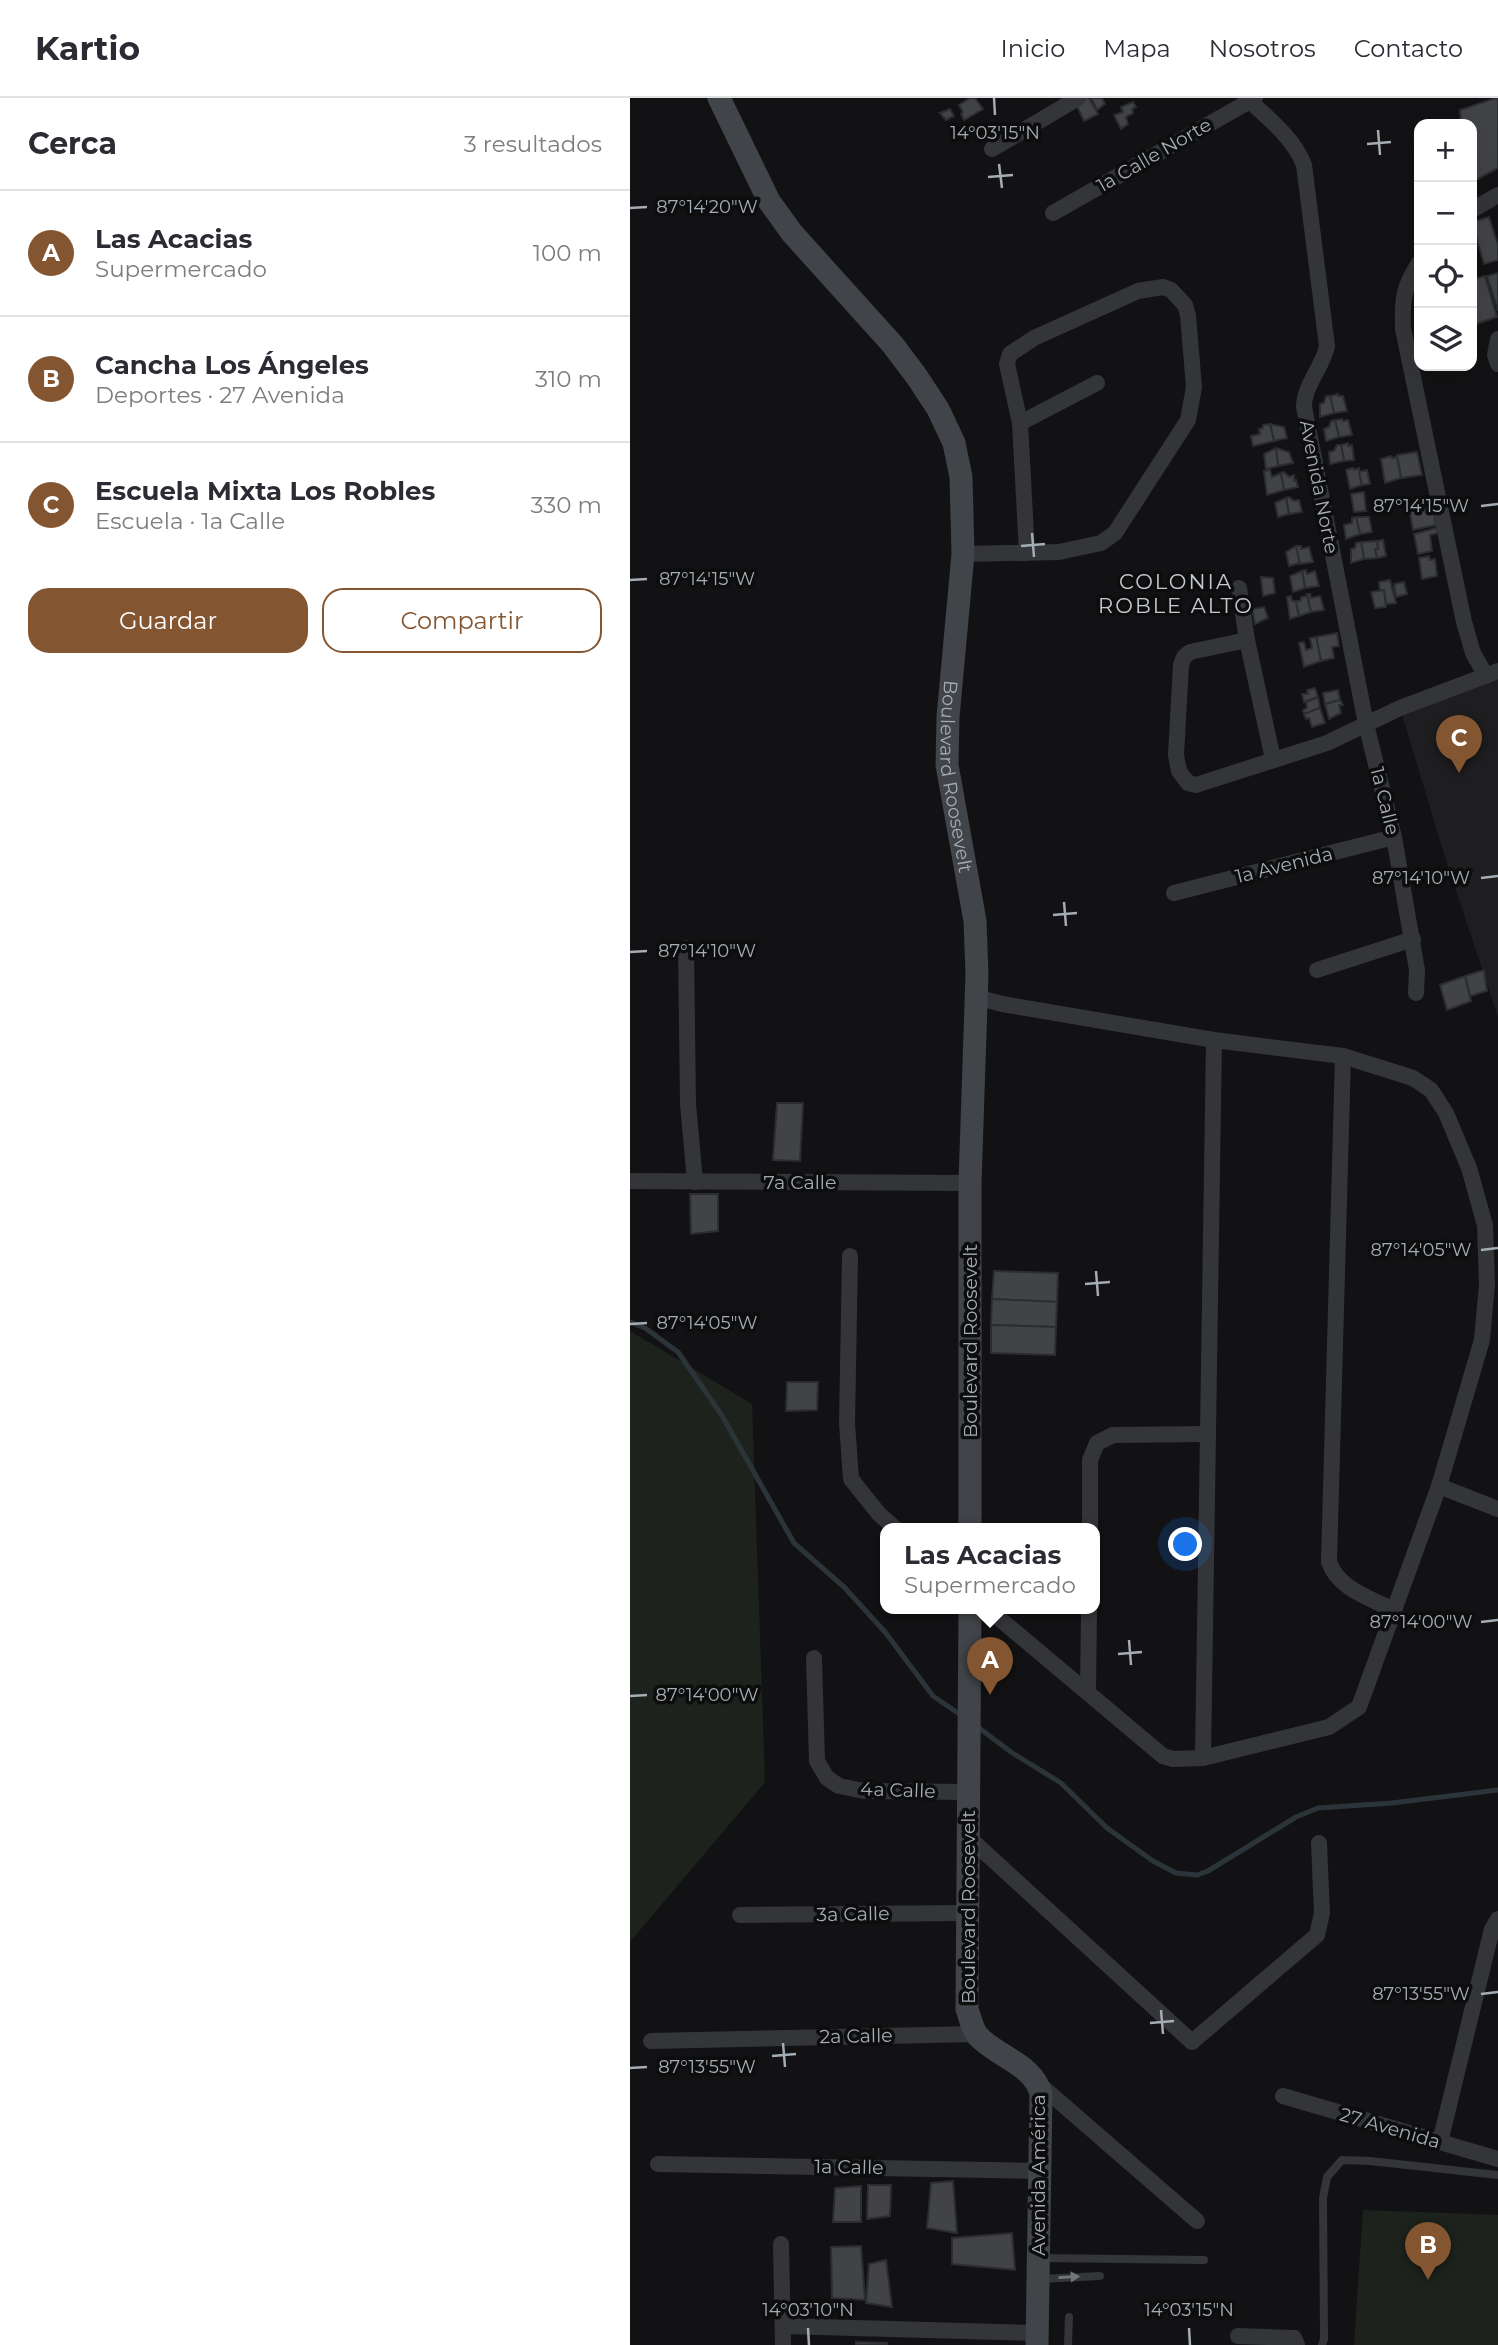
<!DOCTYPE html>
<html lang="es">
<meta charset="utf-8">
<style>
:root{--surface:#fff;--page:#f7f7f7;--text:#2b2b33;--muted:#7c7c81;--line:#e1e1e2;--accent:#835531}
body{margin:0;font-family:Montserrat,sans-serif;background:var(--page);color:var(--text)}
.controls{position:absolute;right:21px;top:21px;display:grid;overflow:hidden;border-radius:14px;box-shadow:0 7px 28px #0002}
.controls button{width:63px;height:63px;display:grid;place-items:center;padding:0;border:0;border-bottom:2px solid var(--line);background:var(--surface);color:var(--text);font:35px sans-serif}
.you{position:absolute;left:556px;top:1447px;width:24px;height:24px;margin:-18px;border:5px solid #fff;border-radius:50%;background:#1a73e8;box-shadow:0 0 0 10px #1a73e833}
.badge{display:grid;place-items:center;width:46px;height:46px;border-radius:50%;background:var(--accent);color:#fff;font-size:23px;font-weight:700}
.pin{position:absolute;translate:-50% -58px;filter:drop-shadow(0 2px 4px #0008)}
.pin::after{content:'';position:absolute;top:37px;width:24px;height:21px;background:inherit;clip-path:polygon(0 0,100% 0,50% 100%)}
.popup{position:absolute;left:250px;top:1425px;width:220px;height:91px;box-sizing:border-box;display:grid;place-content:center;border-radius:14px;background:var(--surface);filter:drop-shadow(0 2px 5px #0005);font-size:23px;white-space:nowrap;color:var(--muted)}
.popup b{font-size:26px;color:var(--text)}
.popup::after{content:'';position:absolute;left:50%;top:100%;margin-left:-14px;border:14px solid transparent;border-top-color:var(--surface)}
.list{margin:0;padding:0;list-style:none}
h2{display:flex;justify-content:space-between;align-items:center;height:91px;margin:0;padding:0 28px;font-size:30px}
h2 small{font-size:23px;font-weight:400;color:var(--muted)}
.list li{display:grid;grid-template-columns:46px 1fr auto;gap:21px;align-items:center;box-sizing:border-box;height:126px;padding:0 28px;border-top:2px solid var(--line)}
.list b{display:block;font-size:26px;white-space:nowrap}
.list p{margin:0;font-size:23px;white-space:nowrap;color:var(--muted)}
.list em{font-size:23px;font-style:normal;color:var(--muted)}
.actions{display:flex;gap:14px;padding:21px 28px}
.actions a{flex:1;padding:16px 0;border:2px solid var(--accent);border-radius:21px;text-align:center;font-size:24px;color:var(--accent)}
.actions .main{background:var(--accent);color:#fff}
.icon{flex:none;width:38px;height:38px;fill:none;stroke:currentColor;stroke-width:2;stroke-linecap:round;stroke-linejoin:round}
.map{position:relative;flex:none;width:868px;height:2247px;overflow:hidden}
header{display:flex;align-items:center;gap:42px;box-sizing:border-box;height:98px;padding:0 35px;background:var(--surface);border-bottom:2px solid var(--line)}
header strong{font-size:33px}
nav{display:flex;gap:38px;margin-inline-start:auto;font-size:24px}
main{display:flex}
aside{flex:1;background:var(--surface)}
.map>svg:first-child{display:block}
.built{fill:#1e1e20}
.green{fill:#1d231c}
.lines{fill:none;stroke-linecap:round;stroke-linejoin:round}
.stream{stroke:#2b3539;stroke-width:5}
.building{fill:#414347;stroke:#2c2d30;stroke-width:2}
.lane{stroke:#333538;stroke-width:8}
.street{stroke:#333538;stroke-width:16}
.secondary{stroke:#414448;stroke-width:23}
.oneway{fill:#71767c}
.ticks{fill:none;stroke:#a4acb4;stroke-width:2.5}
.labels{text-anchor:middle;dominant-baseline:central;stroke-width:7;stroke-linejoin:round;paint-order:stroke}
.street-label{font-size:19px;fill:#a4acb4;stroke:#0d0d0e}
.neighbourhood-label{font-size:21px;letter-spacing:2px;fill:#c4cad0;stroke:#0d0d0e}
.ticks-label{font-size:18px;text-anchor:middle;fill:#a4acb4;stroke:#0d0d0e;stroke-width:7;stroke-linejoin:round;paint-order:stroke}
</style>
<header>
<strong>Kartio</strong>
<nav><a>Inicio</a><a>Mapa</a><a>Nosotros</a><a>Contacto</a></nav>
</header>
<main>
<aside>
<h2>Cerca<small>3 resultados</small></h2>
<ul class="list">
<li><span class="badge">A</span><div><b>Las Acacias</b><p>Supermercado</p></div><em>100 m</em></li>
<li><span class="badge">B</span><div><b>Cancha Los Ángeles</b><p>Deportes · 27 Avenida</p></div><em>310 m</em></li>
<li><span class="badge">C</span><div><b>Escuela Mixta Los Robles</b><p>Escuela · 1a Calle</p></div><em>330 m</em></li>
</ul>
<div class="actions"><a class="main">Guardar</a><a>Compartir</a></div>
</aside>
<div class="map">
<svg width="868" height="2247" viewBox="0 0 868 2247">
<rect width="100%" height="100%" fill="#121214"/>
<!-- built -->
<polygon class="built" points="868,573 868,919 814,756 770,610"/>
<!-- green -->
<g class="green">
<polygon points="0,1233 122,1306 135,1684 0,1844"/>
<polygon points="733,2112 868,2117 868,2247 724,2247"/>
</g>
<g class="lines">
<!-- stream -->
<g class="stream">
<polyline points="0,1224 15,1230 48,1254 91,1316 164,1445 214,1489 255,1534 303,1598 331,1617"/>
<polyline points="345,1627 381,1654 431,1685 477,1730 523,1763 546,1775 567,1777 578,1773 666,1719 688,1710 762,1705 868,1692"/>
</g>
</g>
<!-- building -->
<g class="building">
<polygon points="340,0 345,0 353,11 334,22 331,16 333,14 329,7"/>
<polygon points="454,0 459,0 468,16 454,23 445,4"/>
<polygon points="461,0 472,0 475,6 467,12"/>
<polygon points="866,0 868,0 868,70 842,84 842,26 831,26 830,12"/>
<polygon points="503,4 506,9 502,11 503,15 496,19 498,26 491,31 484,17 493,14 491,9"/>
<polygon points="320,11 324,18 316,22 310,15"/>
<polygon points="859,119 868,147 868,162 854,166 842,124"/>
<polygon points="868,175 868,213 857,178"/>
<polygon points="855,178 867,219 846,226 842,214 842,182"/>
<polygon points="708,296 708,298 713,298 717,313 704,315 700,298"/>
<polygon points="696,298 700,298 704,315 690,319 690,306 694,305"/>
<polygon points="712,321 713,323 718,322 722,337 709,339 705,322"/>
<polygon points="705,322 709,339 696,343 694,331 699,329 701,323"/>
<polygon points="640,326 654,329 657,340 644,343"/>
<polygon points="640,326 644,343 623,348 621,338 630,336 629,331 633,330 633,327"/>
<polygon points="718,345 718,348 722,347 724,362 714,363 711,347"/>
<polygon points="707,347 711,347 714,363 700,366 699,354 704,353"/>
<polygon points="646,350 659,354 663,365 648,368"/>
<polygon points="646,350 648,368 636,371 634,356"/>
<polygon points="787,354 792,377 771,380 767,357"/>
<polygon points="761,358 762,360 767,359 771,380 755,385 751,361"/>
<polygon points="723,370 724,372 729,370 732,387 720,391 716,372"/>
<polygon points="640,372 642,379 651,375 654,392 637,397 634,373"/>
<polygon points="737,372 740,386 732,387 729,374"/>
<polygon points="654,374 659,379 664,377 664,383 666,382 668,389 654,392 651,375"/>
<polygon points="734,394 736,413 724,414 721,396"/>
<polygon points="659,399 664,403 669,402 672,414 659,416 656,400"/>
<polygon points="656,400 659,416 648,419 645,405"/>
<polygon points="801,404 806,427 783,432 779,408"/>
<polygon points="726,419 739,419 742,434 730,436"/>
<polygon points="726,419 730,436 716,441 714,427 722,425 722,420"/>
<polygon points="806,430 808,435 800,437 802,453 788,456 784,436"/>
<polygon points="753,442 756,458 747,460 745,451 748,451 747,443"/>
<polygon points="747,443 748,451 745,451 747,460 734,461 731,444"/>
<polygon points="731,444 734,461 721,465 721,451 725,450 726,445"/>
<polygon points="666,448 670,465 659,468 656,454"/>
<polygon points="666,448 671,448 671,451 679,449 683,464 670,466"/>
<polygon points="799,458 800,462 805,461 807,478 792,481 789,460"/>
<polygon points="676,472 677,476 685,473 689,488 675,490 672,473"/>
<polygon points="672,473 675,490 663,494 660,478"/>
<polygon points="631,479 643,480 645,495 633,498"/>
<polygon points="760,482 766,505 756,506 754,492 750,493 749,484"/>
<polygon points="774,484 777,496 766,499 764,486"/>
<polygon points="754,492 756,509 745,510 741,494"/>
<polygon points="677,496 680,496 681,500 690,498 694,512 681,514"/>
<polygon points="661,498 662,503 666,503 669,518 660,521 657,499"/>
<polygon points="677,498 681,514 669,518 666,503 671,503 671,499"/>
<polygon points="634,509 638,520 625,526 622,511"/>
<polygon points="707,535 709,548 702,549 704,560 691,563 686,539"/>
<polygon points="686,539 691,563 674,569 669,545 674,544 676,552 682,550 680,540"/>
<polygon points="685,590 688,599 674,604 672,596 678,596 677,592"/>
<polygon points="708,592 710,602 695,606 693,595"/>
<polygon points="688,599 690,610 674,616 673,612 677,610 676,604"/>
<polygon points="710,602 713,607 709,607 711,615 699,621 695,606"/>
<polygon points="690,610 695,625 682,629 679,620 676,621 674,616"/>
<polygon points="854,872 857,893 840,898 835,878"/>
<polygon points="835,878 841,903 817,912 810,887"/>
<polygon points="147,1005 173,1005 170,1063 143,1062"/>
<polygon points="60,1096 88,1096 88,1133 61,1136"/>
<polygon points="364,1173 428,1175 427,1204 362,1201"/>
<polygon points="362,1201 427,1204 426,1229 361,1227"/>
<polygon points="361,1227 426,1229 425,1257 361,1255"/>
<polygon points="157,1284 188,1284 187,1312 156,1313"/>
<polygon points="323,2083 327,2135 297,2130 301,2085"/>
<polygon points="238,2087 261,2087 260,2118 237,2121"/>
<polygon points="231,2088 231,2124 203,2124 205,2090"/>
<polygon points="382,2135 385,2172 322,2166 322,2140"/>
<polygon points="231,2148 235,2202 202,2200 201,2149"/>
<polygon points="256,2162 262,2209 236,2205 239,2166"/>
<polygon points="226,2244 257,2245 257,2247 226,2247"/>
</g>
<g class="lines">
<!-- lane -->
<g class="lane">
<polyline points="411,2160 574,2162"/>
<polyline points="411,2181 470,2178"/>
<polyline points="438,2247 439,2219"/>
<polyline points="692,2247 694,2241 693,2100 697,2079 712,2062 740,2063 868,2077"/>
</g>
<!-- street -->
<g class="street">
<path d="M616,0c21,19 48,40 58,67l23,181c-4,21 -23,39 -23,61l62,317 28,113 23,133 -1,23"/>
<polyline points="362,51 448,0"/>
<polyline points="842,112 868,97"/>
<polyline points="423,115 625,0"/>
<path d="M789,165c-16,24 -17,38 -16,66l61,293 9,31 13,23"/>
<polyline points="868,241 865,257 868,266"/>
<polyline points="390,325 467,285"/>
<polyline points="333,456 429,454 471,445 485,435 558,322 564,289 558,217 555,207 541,192 533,189 508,193 404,240 380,256 377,266 390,325 397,455"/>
<polyline points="609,490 617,542 643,661"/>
<polyline points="617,542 560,554 554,559 551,567 546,657 549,673 558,685 566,687 697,645 770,610 868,573"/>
<polyline points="544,795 764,739"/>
<polyline points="56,850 58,1006 65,1084"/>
<polyline points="687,872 783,841"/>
<polyline points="346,899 372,906 584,942 713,958 783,980 801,992 816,1015 839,1070 855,1127 857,1186 852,1242 809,1388 729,1609 699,1629 573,1660 543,1661 533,1658 358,1511"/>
<path d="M713,958l-14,506c9,27 42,36 66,49"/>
<polyline points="0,1083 340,1085"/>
<polyline points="220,1158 217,1325 221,1381 249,1416 266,1431"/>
<polyline points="809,1388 868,1411"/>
<polyline points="460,1431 460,1362 467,1345 483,1337 578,1336"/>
<polyline points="184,1560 187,1663 197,1680 209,1688 234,1693 338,1694"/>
<polyline points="458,1594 459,1511"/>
<polyline points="573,1660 584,942"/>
<polyline points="337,1738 562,1944 687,1837 692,1815 689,1745"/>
<polyline points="110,1817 336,1815"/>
<polyline points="21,1943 347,1936"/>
<polyline points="409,1986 567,2123"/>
<polyline points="653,1998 868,2061"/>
<polyline points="810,2044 862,1831 868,1821"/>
<polyline points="28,2066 410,2073"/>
<polyline points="151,2146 153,2247"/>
<polyline points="153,2228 407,2235"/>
<polyline points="608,2238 664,2240 667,2247"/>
</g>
<!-- secondary -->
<g class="secondary">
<path id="s1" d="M89,0l50,103 23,32 101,112 24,32 21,32 16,34 7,34 2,77 -15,163 -1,48 28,156 2,53 -7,209v346"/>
<path d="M340,1511l-3,400c3,8 5,19 10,26 18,21 57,29 64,59l-4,251"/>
</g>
</g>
<!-- one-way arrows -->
<defs><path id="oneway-solid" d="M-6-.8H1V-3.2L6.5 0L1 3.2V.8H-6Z" transform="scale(1.75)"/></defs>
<use class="oneway" href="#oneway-solid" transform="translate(439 2179) rotate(-3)"/>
<!-- ticks -->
<path class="ticks" d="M364,0l1,17M748,32l2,25M737,46l24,-2M369,66l3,24M358,79l25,-2M0,110l17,-1M851,408l17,-2M402,435l2,24M391,448l24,-2M0,482l17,-1M851,780l17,-2M434,804l2,24M423,817l24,-2M0,854l17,-1M851,1152l17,-2M466,1173l2,25M455,1186l25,-2M0,1226l17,-1M851,1524l17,-2M499,1542l2,25M488,1556l24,-2M0,1598l17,-1M851,1896l17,-2M531,1912l2,24M520,1925l24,-2M153,1945l2,24M142,1958l24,-2M0,1970l17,-1M178,2230l1,17M559,2230l1,17"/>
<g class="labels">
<!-- street labels -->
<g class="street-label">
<text transform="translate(524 57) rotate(-30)">1a Calle Norte</text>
<text transform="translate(689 389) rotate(79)">Avenida Norte</text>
<text stroke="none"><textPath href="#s1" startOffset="756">Boulevard Roosevelt</textPath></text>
<text transform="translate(755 703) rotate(76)">1a Calle</text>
<text transform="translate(654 767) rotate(-14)">1a Avenida</text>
<text x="170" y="1084">7a Calle</text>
<text transform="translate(340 1243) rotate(-90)">Boulevard Roosevelt</text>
<text transform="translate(268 1692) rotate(2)">4a Calle</text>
<text transform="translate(338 1809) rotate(-90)">Boulevard Roosevelt</text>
<text transform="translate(223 1816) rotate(-1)">3a Calle</text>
<text transform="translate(226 1938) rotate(-1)">2a Calle</text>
<text transform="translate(760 2030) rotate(16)">27 Avenida</text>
<text transform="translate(219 2069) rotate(1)">1a Calle</text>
<text transform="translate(408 2077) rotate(-90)">Avenida América</text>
</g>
<!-- neighbourhood labels -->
<g class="neighbourhood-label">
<text x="546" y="483">COLONIA<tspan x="546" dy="24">ROBLE ALTO</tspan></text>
</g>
</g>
<g class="ticks-label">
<text x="365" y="41">14°03'15"N</text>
<text x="77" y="115">87°14'20"W</text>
<text x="791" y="414">87°14'15"W</text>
<text x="77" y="487">87°14'15"W</text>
<text x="791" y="786">87°14'10"W</text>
<text x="77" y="859">87°14'10"W</text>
<text x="791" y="1158">87°14'05"W</text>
<text x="77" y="1231">87°14'05"W</text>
<text x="791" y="1530">87°14'00"W</text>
<text x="77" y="1603">87°14'00"W</text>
<text x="791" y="1902">87°13'55"W</text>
<text x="77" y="1975">87°13'55"W</text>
<text x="178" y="2218">14°03'10"N</text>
<text x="559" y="2218">14°03'15"N</text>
</g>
</svg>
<div class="controls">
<button>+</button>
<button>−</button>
<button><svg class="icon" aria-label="locate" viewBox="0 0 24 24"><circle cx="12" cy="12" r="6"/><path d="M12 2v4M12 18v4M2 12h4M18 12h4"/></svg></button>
<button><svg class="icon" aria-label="layers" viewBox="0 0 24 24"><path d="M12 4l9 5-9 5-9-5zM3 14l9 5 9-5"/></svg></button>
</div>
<div class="you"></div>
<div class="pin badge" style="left:360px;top:1597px">A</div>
<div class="popup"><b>Las Acacias</b>Supermercado</div>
<div class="pin badge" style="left:798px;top:2182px">B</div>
<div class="pin badge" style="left:829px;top:675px">C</div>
</div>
</main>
